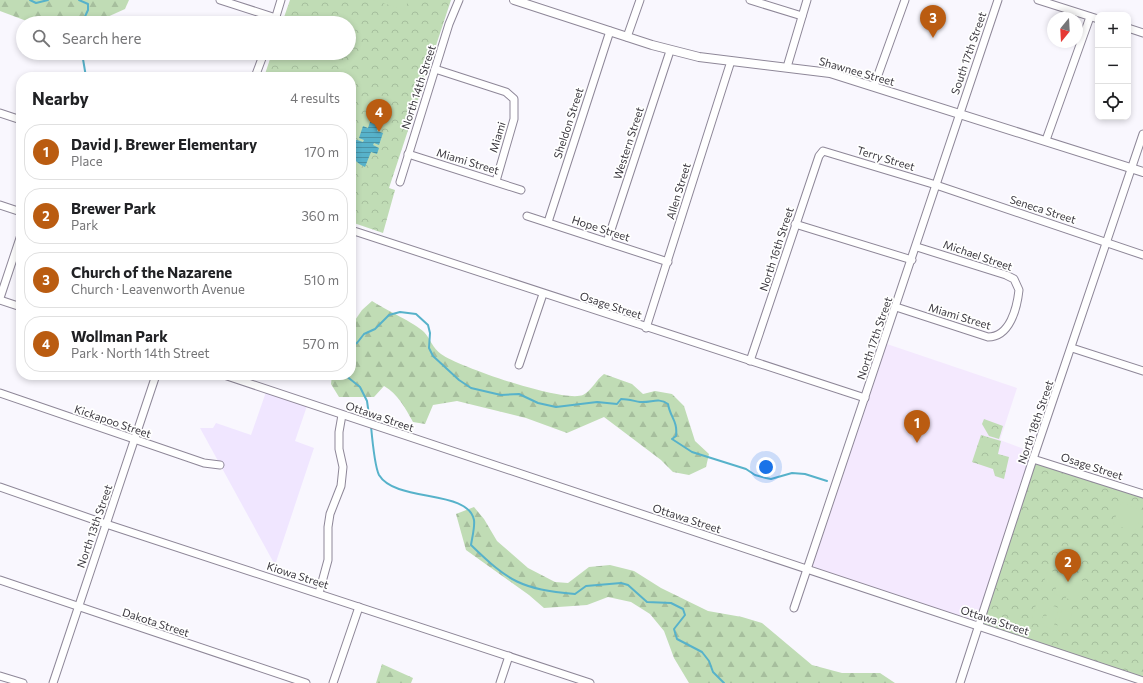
<!DOCTYPE html>
<meta charset="utf-8">
<style>
:root{--surface:#fff;--page:#f6f6f6;--text:#202124;--muted:#757577;--line:#e0e0e0;--accent:#ba5c11}
body{margin:0;font-family:Commissioner,sans-serif;background:var(--page);color:var(--text)}
.controls{position:absolute;right:12px;top:12px;display:grid;overflow:hidden;border-radius:8px;box-shadow:0 2px 6px #0003}
.controls button{width:36px;height:36px;display:grid;place-items:center;padding:0;border:0;border-bottom:1px solid var(--line);background:var(--surface);color:var(--text);font:20px sans-serif}
.compass{position:absolute;left:1047px;top:12px;width:36px;height:36px;border-radius:50%;background:var(--surface);box-shadow:0 2px 6px #0003;rotate:198deg}
.you{position:absolute;left:766px;top:467px;width:14px;height:14px;margin:-10px;border:3px solid #fff;border-radius:50%;background:#1a73e8;box-shadow:0 0 0 6px #1a73e833}
.badge{display:grid;place-items:center;width:26px;height:26px;border-radius:50%;background:var(--accent);color:#fff;font-size:13px;font-weight:700}
.pin{position:absolute;translate:-50% -33px;filter:drop-shadow(0 1px 2px #0008)}
.pin::after{content:'';position:absolute;top:21px;width:14px;height:12px;background:inherit;clip-path:polygon(0 0,100% 0,50% 100%)}
.list{margin:0;padding:0;list-style:none}
h2{display:flex;justify-content:space-between;align-items:center;height:52px;margin:0;padding:0 16px;font-size:17px}
h2 small{font-size:13px;font-weight:400;color:var(--muted)}
.list li{display:grid;grid-template-columns:26px 1fr auto;gap:12px;align-items:center;box-sizing:border-box;height:56px;margin:0 8px 8px;padding:0 8px;border:1px solid var(--line);border-radius:16px}
.list b{display:block;font-size:15px;white-space:nowrap}
.list p{margin:0;font-size:13px;white-space:nowrap;color:var(--muted)}
.list em{font-size:13px;font-style:normal;color:var(--muted)}
.icon{flex:none;width:22px;height:22px;fill:none;stroke:currentColor;stroke-width:2;stroke-linecap:round;stroke-linejoin:round}
.map{position:relative;flex:none;width:1143px;height:683px;overflow:hidden}
.search{position:absolute;background:var(--surface);box-shadow:0 2px 6px #0003;left:16px;top:16px;width:340px;height:44px;display:flex;align-items:center;gap:10px;box-sizing:border-box;padding:0 14px;border-radius:22px;color:var(--muted);font-size:15px}
.panel{position:absolute;background:var(--surface);box-shadow:0 2px 6px #0003;left:16px;top:72px;width:340px;height:308px;border-radius:16px}
.map>svg:first-child{display:block}
.built{fill:#f0e6ff}
.education{fill:#f4e9fe}
.forest{fill:url(#forest-firs)}
.park{fill:url(#park-crowns)}
.pitch{fill:#c0dcb5}
.water{fill:url(#water-rules)}
.lines{fill:none;stroke-linecap:round;stroke-linejoin:round}
.stream{stroke:#57b2ca;stroke-width:2}
.minor-casing{stroke:#8e8798;stroke-width:9}
.tertiary-casing{stroke:#8e8798;stroke-width:10}
.minor{stroke:#fff;stroke-width:7}
.tertiary{stroke:#fff;stroke-width:8}
.labels{text-anchor:middle;dominant-baseline:central;stroke-width:3.5;stroke-linejoin:round;paint-order:stroke}
.street-label{font-size:11px;fill:#3b383f;stroke:#fff}
</style>
<div class="map">
<svg width="1143" height="683" viewBox="0 0 1143 683">
<defs>
<pattern id="forest-firs" width="22" height="20" patternUnits="userSpaceOnUse"><rect width="22" height="20" fill="#c0dcb5"/><path d="M5 1l3.5 6h-7zM16 11l3.5 6h-7z" fill="#a6be9d"/></pattern>
<pattern id="park-crowns" width="20" height="18" patternUnits="userSpaceOnUse"><rect width="20" height="18" fill="#c0dcb5"/><path d="M2 6a3 3 0 1 1 6 0M12 15a3 3 0 1 1 6 0" fill="none" stroke="#a6be9d"/></pattern>
<pattern id="water-rules" width="6" height="5" patternUnits="userSpaceOnUse"><rect width="6" height="5" fill="#57b2ca"/><path d="M0 2.5h6" fill="none" stroke="#4992a5"/></pattern>
</defs>
<rect width="100%" height="100%" fill="#f9f7fe"/>
<!-- built -->
<polygon class="built" points="267,389 308,403 295,441 314,448 275,565 200,428 213,428 216,423 251,435"/>
<!-- education -->
<polygon class="education" points="884,343 1017,388 1000,440 1035,453 979,627 808,569"/>
<!-- forest -->
<g class="forest">
<polygon points="0,0 129,0 125,9 94,23 32,23 0,11"/>
<path d="M372,301c12,8 43,22 52,31 6,6 9,17 17,22 18,13 122,49 142,41 9,-5 13,-15 21,-21l28,10 11,10 12,-3 17,3 12,12 11,35 14,13 -3,13 -17,8 -16,-3 -12,-12 -57,-43 -37,16 -41,-15 -69,-17 -24,4 -8,19 -12,-2c-8,-14 -15,-28 -29,-36l-10,11h-35l-8,-13 1,-9h19v-49l11,-16z"/>
<polygon points="474,507 484,519 497,541 528,568 555,582 568,583 589,567 610,565 634,571 661,588 708,611 742,617 762,623 812,665 842,673 880,673 895,683 689,683 674,658 664,631 650,614 631,602 608,597 587,605 544,608 529,595 466,550 456,514"/>
<polygon points="382,664 413,678 411,683 376,683"/>
</g>
<!-- park -->
<g class="park">
<polygon points="290,0 451,0 389,188 395,190 383,233 351,222 351,77 264,77 272,53 349,53 349,23 282,23"/>
<polygon points="984,419 1003,426 999,439 989,436 982,424"/>
<polygon points="981,435 1001,441 998,454 1009,457 1004,479 995,476 993,469 972,462"/>
<polygon points="1033,459 1143,494 1143,681 979,627"/>
</g>
<!-- pitch -->
<g class="pitch">
<polygon points="373,0 408,0 405,10"/>
<polygon points="1121,502 1143,511 1135,532 1113,524"/>
<polygon points="1048,570 1058,573 1051,593 1041,590"/>
<polygon points="1061,574 1070,577 1063,597 1054,594"/>
<polygon points="1073,578 1083,581 1076,602 1066,598"/>
<polygon points="1037,601 1047,604 1040,625 1031,622"/>
<polygon points="1050,605 1059,608 1053,629 1043,626"/>
<polygon points="1062,609 1072,613 1065,633 1056,630"/>
</g>
<!-- water -->
<path class="water" d="M371,119l9,3 -3,9 6,2 -4,12 -5,-2 -1,2 6,3 -2,6 -6,-2 -6,15c-7,-3 -11,-7 -14,-14l5,-2v-1l-5,1v-13l12,4 1,-2 -5,-2 4,-12 5,2z"/>
<g class="lines">
<!-- stream -->
<g class="stream">
<polyline points="30,0 36,3 48,0"/>
<polyline points="79,0 88,4 88,10 82,23"/>
<polyline points="82,53 86,77"/>
<path d="M351,345l6,-2 7,-9 11,-5 14,-14 11,-3 16,2 12,11 2,8 -1,15 4,8 26,24 12,8 30,7 18,-1 19,9 18,4 41,-5 20,2 4,-5c7,0 13,2 19,3 12,1 18,-5 28,2 2,13 10,17 8,32l-4,3 20,13 54,17 9,6 11,3 5,1 21,-6 13,1 22,7"/>
<polyline points="345,375 360,387 367,401 370,422"/>
<path d="M371,426c1,11 4,41 8,49 17,28 89,14 95,45 1,7 -2,18 -3,25 38,37 50,44 104,49l11,-8 35,-3 7,2 19,17 24,1 12,6 2,6 -11,14 3,10 25,13 7,9 4,11 11,11"/>
</g>
<!-- minor casing -->
<g class="minor-casing">
<g id="minor">
<polyline points="220,0 276,18"/>
<polyline points="750,0 802,16"/>
<polyline points="1038,0 1098,19"/>
<polyline points="274,23 281,0"/>
<polyline points="1128,28 1143,33"/>
<polyline points="627,37 640,0"/>
<polyline points="787,67 807,0"/>
<polyline points="435,69 506,92 514,99 514,119 496,181"/>
<polyline points="255,77 264,53"/>
<polyline points="874,86 905,0"/>
<polyline points="0,113 21,120"/>
<polyline points="1046,140 1090,17"/>
<polyline points="408,154 521,190"/>
<polyline points="400,182 449,24 459,0"/>
<polyline points="0,205 21,212"/>
<polyline points="527,216 668,262"/>
<polyline points="548,222 610,31"/>
<polyline points="795,224 912,260"/>
<polyline points="351,230 865,398"/>
<polyline points="607,242 670,51"/>
<polyline points="0,298 21,235"/>
<polyline points="0,300 21,307"/>
<path d="M896,307l92,30c22,0 29,-29 31,-47l-5,-11 -8,-4 -89,-28"/>
<polyline points="646,328 731,61"/>
<polyline points="1072,348 1143,371"/>
<polyline points="750,361 819,156 823,151 936,185 1143,255"/>
<polyline points="519,365 543,294"/>
<polyline points="224,375 1143,681"/>
<polyline points="0,393 204,463 220,465"/>
<polyline points="1033,459 1143,494"/>
<polyline points="0,487 106,524 590,683"/>
<polyline points="0,580 306,683"/>
<polyline points="319,593 328,560 328,527 330,514 341,486 343,467 339,449 339,432 342,415"/>
<polyline points="794,608 998,0"/>
<polyline points="0,676 23,683"/>
<polyline points="53,683 156,375"/>
<polyline points="333,683 359,607"/>
<polyline points="500,683 509,656"/>
<polyline points="960,683 1033,459 1143,134"/>
</g>
</g>
<!-- tertiary casing -->
<g class="tertiary-casing">
<polyline id="tertiary" points="514,0 652,45 699,57 830,73 1143,172"/>
</g>
<!-- minor -->
<use href="#minor" class="minor"/>
<!-- tertiary -->
<use href="#tertiary" class="tertiary"/>
</g>
<g class="labels">
<!-- street labels -->
<g class="street-label">
<text transform="translate(968 53) rotate(-71)">South 17th Street</text>
<text transform="translate(857 71) rotate(16)">Shawnee Street</text>
<text transform="translate(418 87) rotate(-72)">North 14th Street</text>
<text transform="translate(568 123) rotate(-72)">Sheldon Street</text>
<text transform="translate(497 137) rotate(-73)">Miami</text>
<text transform="translate(628 143) rotate(-72)">Western Street</text>
<text transform="translate(886 158) rotate(17)">Terry Street</text>
<text transform="translate(468 161) rotate(17)">Miami Street</text>
<text transform="translate(678 191) rotate(-73)">Allen Street</text>
<text transform="translate(1043 209) rotate(18)">Seneca Street</text>
<text transform="translate(601 228) rotate(18)">Hope Street</text>
<text transform="translate(776 249) rotate(-72)">North 16th Street</text>
<text transform="translate(978 255) rotate(19)">Michael Street</text>
<text transform="translate(611 305) rotate(18)">Osage Street</text>
<text transform="translate(960 316) rotate(17)">Miami Street</text>
<text transform="translate(874 338) rotate(-71)">North 17th Street</text>
<text transform="translate(380 416) rotate(19)">Ottawa Street</text>
<text transform="translate(113 421) rotate(19)">Kickapoo Street</text>
<text transform="translate(1035 422) rotate(-71)">North 18th Street</text>
<text transform="translate(1092 466) rotate(18)">Osage Street</text>
<text transform="translate(687 518) rotate(18)">Ottawa Street</text>
<text transform="translate(94 526) rotate(-71)">North 13th Street</text>
<text transform="translate(298 575) rotate(18)">Kiowa Street</text>
<text transform="translate(995 620) rotate(18)">Ottawa Street</text>
<text transform="translate(156 622) rotate(18)">Dakota Street</text>
</g>
</g>
</svg>
<div class="controls">
<button>+</button>
<button>−</button>
<button><svg class="icon" aria-label="locate" viewBox="0 0 24 24"><circle cx="12" cy="12" r="6"/><path d="M12 2v4M12 18v4M2 12h4M18 12h4"/></svg></button>
</div>
<svg class="compass" viewBox="-18 -18 36 36"><path d="M0-13l5 13h-10z" fill="#e53935"/><path d="M0 13l5-13h-10z" fill="#757577"/></svg>
<div class="you"></div>
<div class="pin badge" style="left:917px;top:443px">1</div>
<div class="pin badge" style="left:1068px;top:582px">2</div>
<div class="pin badge" style="left:933px;top:38px">3</div>
<div class="pin badge" style="left:379px;top:132px">4</div>
<div class="search"><svg class="icon" aria-label="search" viewBox="0 0 24 24"><circle cx="10" cy="10" r="6"/><path d="M15 15l6 6"/></svg>Search here</div>
<section class="panel">
<h2>Nearby<small>4 results</small></h2>
<ul class="list">
<li><span class="badge">1</span><div><b>David J. Brewer Elementary</b><p>Place</p></div><em>170 m</em></li>
<li><span class="badge">2</span><div><b>Brewer Park</b><p>Park</p></div><em>360 m</em></li>
<li><span class="badge">3</span><div><b>Church of the Nazarene</b><p>Church · Leavenworth Avenue</p></div><em>510 m</em></li>
<li><span class="badge">4</span><div><b>Wollman Park</b><p>Park · North 14th Street</p></div><em>570 m</em></li>
</ul>
</section>
</div>
